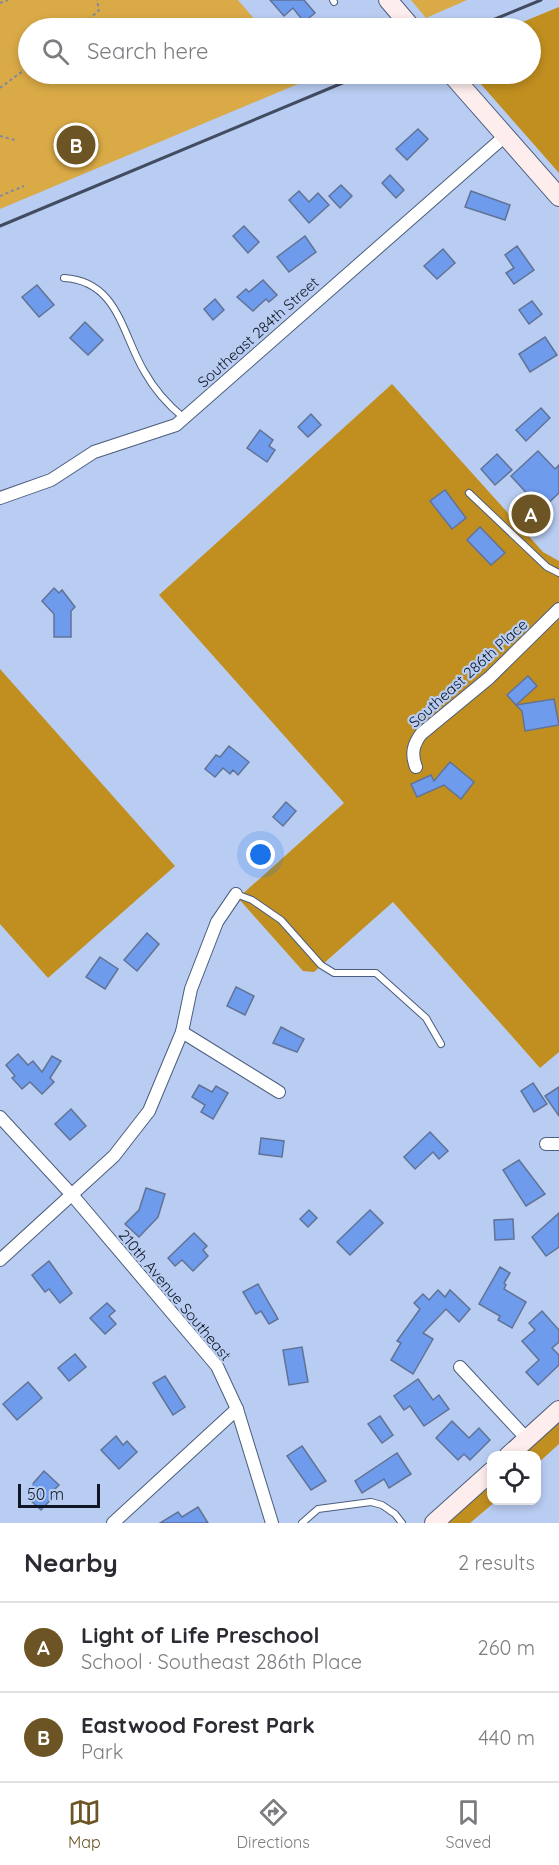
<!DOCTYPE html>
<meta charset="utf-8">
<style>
:root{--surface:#fff;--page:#f2f2f3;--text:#2b2b33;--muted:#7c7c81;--line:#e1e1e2;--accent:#6c5424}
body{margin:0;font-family:Quicksand,sans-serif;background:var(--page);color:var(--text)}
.controls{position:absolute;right:18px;bottom:18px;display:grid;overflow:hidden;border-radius:12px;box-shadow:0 3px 9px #0003}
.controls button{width:54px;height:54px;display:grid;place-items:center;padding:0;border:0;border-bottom:2px solid var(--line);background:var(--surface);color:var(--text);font:30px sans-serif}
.scale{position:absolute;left:18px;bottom:15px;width:82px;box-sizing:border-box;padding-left:6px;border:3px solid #101724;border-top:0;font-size:16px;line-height:21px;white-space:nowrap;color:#101724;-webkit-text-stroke:4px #b9cdf2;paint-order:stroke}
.you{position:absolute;left:261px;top:855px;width:21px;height:21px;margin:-15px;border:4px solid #fff;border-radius:50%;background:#1a73e8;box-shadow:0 0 0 9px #1a73e833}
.badge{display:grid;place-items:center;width:39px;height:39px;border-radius:50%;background:var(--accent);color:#fff;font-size:20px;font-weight:700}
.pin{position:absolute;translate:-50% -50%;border:3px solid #fff;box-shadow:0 2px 6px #0006}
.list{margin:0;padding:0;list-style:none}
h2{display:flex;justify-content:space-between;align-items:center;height:78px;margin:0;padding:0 24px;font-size:26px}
h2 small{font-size:20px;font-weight:400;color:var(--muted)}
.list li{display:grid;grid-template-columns:39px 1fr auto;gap:18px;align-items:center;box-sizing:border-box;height:90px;padding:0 24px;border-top:2px solid var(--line)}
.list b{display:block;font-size:22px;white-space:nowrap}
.list p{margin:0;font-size:20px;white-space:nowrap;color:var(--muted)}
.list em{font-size:20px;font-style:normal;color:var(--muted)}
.icon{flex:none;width:33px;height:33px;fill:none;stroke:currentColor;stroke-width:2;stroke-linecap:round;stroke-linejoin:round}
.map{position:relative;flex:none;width:559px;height:1523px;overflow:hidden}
.search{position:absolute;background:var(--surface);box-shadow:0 3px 9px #0003;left:18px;right:18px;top:18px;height:66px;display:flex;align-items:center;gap:15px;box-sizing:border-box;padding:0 21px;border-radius:33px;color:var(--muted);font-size:22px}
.sheet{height:258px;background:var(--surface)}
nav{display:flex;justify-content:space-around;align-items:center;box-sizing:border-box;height:84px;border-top:2px solid var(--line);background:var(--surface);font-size:16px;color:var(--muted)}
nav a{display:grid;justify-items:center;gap:3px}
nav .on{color:var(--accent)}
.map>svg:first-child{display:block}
.green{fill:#daaa46}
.forest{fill:#c08f20}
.building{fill:#6f9bed;stroke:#617395;stroke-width:1.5}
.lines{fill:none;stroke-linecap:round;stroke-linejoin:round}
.lane-casing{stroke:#4c5d7d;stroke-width:8}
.street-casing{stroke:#4c5d7d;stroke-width:14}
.secondary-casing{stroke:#4c5d7d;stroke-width:20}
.path{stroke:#7b8aa6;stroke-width:2;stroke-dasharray:3 3;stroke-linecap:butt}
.lane{stroke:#fff;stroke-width:6}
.street{stroke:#fff;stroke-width:12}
.secondary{stroke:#fdedec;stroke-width:18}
.rail{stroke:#424c60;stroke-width:3}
.labels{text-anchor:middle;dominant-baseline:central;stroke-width:4.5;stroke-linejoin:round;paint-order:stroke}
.street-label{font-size:15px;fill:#101724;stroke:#b9cdf2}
</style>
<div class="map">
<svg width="559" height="1523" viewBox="0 0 559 1523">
<rect width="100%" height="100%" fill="#b9cdf2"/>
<!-- green -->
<g class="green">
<polygon points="0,0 238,0 262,28 28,28 28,74 299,74 305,81 0,209"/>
<polygon points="411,0 467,0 426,18"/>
</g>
<!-- forest -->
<g class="forest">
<polygon points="559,7 559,173 472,74 530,74 530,28 508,28"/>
<polygon points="392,384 543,552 559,561 559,1052 540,1068 393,902 314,972 303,971 238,898 344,803 159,595"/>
<polygon points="0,669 175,866 48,978 0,924"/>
<polygon points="559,1421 559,1444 537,1464 536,1456 521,1456"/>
<polygon points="491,1482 492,1500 496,1501 470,1523 447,1523"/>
</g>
<!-- building -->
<g class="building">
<polygon points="270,0 304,0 315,13 304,22 293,8 284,16"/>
<polygon points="418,129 428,139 407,160 396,149"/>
<polygon points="390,175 404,190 396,198 382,183"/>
<polygon points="341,185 352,196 340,208 329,196"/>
<polygon points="299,191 309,202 318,193 329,205 309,223 289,200"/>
<polygon points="471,191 510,205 505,220 465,207"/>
<polygon points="244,226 259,242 248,253 233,236"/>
<polygon points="305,236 316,252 289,272 277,257"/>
<polygon points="517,246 534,270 514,284 506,273 514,268 505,255"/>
<polygon points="443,249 455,263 437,279 424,266"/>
<polygon points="263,280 277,295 269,302 266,299 253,311 237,297 246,289 249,292"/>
<polygon points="37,285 54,305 39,317 22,297"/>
<polygon points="215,299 224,310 213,320 204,309"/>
<polygon points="532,301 542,314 529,324 519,310"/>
<polygon points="85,322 103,340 88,355 70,338"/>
<polygon points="545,337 557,355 530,372 519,354"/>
<polygon points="541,408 550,418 526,441 516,430"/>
<polygon points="311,414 321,425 308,437 298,427"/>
<polygon points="260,430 273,440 269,446 275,450 267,462 247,448"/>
<polygon points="538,451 555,469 559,465 559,493 539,512 544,517 533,527 519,511 532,499 511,476"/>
<polygon points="497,454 512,470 495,485 481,469"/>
<polygon points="445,490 466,518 452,529 430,501"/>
<polygon points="480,527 505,553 491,565 467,540"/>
<polygon points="54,588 59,593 62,590 75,607 71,611 71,637 54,637 54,614 42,601"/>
<polygon points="528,676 537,686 516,705 507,695"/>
<polygon points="554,699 559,725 525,731 522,711 516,705"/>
<polygon points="229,746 249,762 238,775 233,770 230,774 223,768 215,777 205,769 216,755 220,757"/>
<polygon points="450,762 474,782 461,799 444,785 417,797 411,784 431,775 434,781"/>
<polygon points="286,802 296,811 283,826 273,817"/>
<polygon points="147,933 159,944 137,971 124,960"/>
<polygon points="100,957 118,969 105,989 86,977"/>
<polygon points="236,987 254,996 245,1015 227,1006"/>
<polygon points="281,1027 304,1039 297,1052 273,1043"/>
<polygon points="18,1054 28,1065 33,1061 42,1072 52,1056 61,1061 50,1078 54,1082 42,1094 30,1082 22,1089 12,1078 15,1076 6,1065"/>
<polygon points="533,1083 547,1104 534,1112 521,1091"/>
<polygon points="199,1085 212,1092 216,1086 228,1093 213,1119 201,1112 205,1105 192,1097"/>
<polygon points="559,1087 559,1116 545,1096"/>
<polygon points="71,1109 86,1126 70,1140 55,1124"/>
<polygon points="430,1132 448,1151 439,1159 433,1152 415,1169 404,1157"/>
<polygon points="261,1138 284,1141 282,1157 259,1154"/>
<polygon points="519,1160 545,1194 526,1206 503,1170"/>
<polygon points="146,1188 165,1194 158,1217 139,1237 125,1224 139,1210"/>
<polygon points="309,1210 317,1218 308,1227 300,1219"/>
<polygon points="370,1210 383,1223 350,1255 337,1242"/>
<polygon points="559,1213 559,1247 546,1256 532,1237"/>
<polygon points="513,1219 514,1239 495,1240 494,1220"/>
<polygon points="194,1233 207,1246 203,1250 208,1256 193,1271 182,1260 175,1266 168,1258"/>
<polygon points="49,1261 72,1293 60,1303 49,1289 45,1292 32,1275"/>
<polygon points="500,1267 510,1273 504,1283 506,1285 504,1289 526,1302 512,1328 498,1320 500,1316 479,1304"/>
<polygon points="258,1284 278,1319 269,1324 261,1311 256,1314 243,1292"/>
<polygon points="438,1290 445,1297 450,1290 470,1309 459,1322 446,1309 423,1333 433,1339 413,1374 391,1360 401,1343 397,1341 420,1309 414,1303 423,1294 429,1300"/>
<polygon points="107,1303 115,1311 109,1316 116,1324 105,1334 90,1318"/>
<polygon points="542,1311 559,1330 559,1342 552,1348 559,1355 559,1365 538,1385 526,1372 539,1360 522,1341 535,1330 529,1323"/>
<polygon points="302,1347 308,1382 289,1385 283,1350"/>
<polygon points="75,1354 86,1367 69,1381 58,1368"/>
<polygon points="165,1376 185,1407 173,1415 153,1383"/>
<polygon points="418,1379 433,1400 439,1395 449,1409 424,1426 410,1406 404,1410 394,1396"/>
<polygon points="28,1382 42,1398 17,1420 3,1404"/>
<polygon points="380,1416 393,1435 382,1443 368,1424"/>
<polygon points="452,1421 469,1438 479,1428 490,1440 470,1460 464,1454 458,1460 436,1438"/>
<polygon points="116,1436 123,1445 127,1441 137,1452 119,1469 101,1450"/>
<polygon points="302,1446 326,1481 311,1490 287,1456"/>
<polygon points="397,1453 411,1474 389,1488 384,1479 362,1493 355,1481"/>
<polygon points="44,1471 59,1485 54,1490 57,1493 41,1510 29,1499 34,1493 29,1488"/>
<polygon points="198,1507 208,1523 160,1523 178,1512 182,1517"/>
</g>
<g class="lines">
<!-- lane casing -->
<g class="lane-casing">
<g id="lane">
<polyline points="333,0 334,2"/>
<path d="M64,278c54,3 58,56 80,93 10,18 24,34 40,47"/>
<polyline points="469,493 547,567 559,573"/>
<polyline points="236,894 252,900 281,920 321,965 334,973 376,973 426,1018 441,1044"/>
<polyline points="302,1523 318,1509 371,1502 382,1505 395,1514 402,1523"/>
</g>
</g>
<!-- street casing -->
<g class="street-casing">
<g id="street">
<polyline points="0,498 51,480 94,452 176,425 505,136"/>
<path d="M416,767c-5,-13 -3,-22 5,-33l68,-56 70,-69"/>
<polyline points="182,1032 279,1092"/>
<polyline points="0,1117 73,1196 217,1366 237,1409 272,1523"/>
<polyline points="546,1144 559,1144"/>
<polyline points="0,1260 114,1156 149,1111 182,1032 191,989 217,922 236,894"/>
<polyline points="460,1367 527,1439"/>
<polyline points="113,1523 237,1409"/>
</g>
</g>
<!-- secondary casing -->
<g class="secondary-casing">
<g id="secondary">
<polyline points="388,0 412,28"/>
<polyline points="451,74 559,197"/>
<polyline points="508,1456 559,1410"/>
<polyline points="434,1523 492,1471"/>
</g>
</g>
<!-- path -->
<g class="path">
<polyline points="0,3 8,0"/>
<polyline points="80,28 99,10 97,0"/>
<polyline points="0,88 28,67"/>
<polyline points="0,136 15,140"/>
<polyline points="0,196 24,186"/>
</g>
<!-- lane -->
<use href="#lane" class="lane"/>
<!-- street -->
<use href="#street" class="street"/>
<!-- secondary -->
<use href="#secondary" class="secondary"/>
<!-- rail -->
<g class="rail">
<polyline points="473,28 541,0"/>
<polyline points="0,226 364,74"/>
</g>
</g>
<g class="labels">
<!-- street labels -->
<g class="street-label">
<text transform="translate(258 332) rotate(-42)">Southeast 284th Street</text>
<text transform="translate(468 673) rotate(-42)">Southeast 286th Place</text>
<text transform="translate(175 1295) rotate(50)">210th Avenue Southeast</text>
</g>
</g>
</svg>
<div class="controls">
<button><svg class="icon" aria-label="locate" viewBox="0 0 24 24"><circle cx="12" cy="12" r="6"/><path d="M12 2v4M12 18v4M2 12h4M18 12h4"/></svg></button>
</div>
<div class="scale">50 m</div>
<div class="you"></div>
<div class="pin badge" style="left:531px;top:514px">A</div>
<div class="pin badge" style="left:76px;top:145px">B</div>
<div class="search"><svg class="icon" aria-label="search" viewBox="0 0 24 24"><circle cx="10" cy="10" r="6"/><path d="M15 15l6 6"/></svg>Search here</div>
</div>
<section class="sheet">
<h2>Nearby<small>2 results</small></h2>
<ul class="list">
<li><span class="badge">A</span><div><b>Light of Life Preschool</b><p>School · Southeast 286th Place</p></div><em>260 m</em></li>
<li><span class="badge">B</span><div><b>Eastwood Forest Park</b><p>Park</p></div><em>440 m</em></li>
</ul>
</section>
<nav>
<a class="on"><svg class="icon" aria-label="map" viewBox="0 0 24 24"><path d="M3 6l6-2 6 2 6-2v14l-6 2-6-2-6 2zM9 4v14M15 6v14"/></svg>Map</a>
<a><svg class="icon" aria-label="directions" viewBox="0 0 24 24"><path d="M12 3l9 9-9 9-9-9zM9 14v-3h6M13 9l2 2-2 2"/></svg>Directions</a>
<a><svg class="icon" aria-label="saved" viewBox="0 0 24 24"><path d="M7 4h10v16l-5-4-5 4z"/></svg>Saved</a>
</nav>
